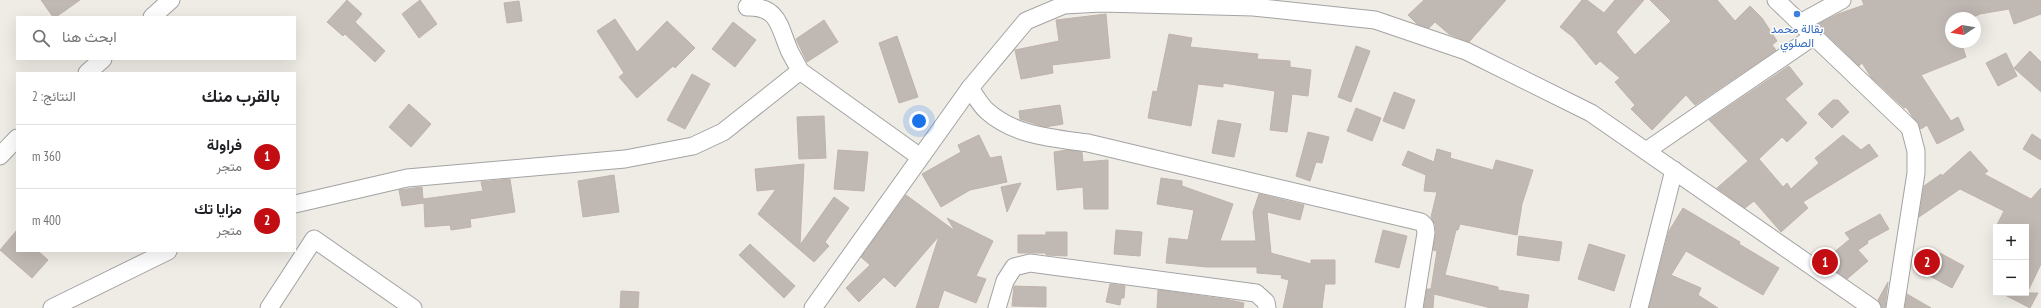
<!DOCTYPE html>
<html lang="ar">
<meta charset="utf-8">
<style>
:root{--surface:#fff;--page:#f6f6f6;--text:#202124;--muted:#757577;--line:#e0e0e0;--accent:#c20d13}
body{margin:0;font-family:"PT Sans Narrow",Vazirmatn,sans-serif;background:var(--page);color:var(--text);direction:rtl}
.controls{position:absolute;right:12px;bottom:12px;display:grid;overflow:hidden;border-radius:0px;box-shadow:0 4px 16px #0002}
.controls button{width:36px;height:36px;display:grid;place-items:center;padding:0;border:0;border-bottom:1px solid var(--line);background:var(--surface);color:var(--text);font:20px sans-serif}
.compass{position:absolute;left:1945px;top:12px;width:36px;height:36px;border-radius:50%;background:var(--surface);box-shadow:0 4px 16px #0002;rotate:258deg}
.you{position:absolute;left:919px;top:121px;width:14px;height:14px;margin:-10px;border:3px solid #fff;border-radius:50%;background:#1a73e8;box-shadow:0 0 0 6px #1a73e833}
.badge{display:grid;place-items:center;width:26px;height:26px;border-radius:50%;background:var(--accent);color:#fff;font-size:13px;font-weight:700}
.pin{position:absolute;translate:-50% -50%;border:2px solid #fff;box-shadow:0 1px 4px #0006}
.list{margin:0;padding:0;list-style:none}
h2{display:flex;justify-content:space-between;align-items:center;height:52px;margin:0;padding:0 16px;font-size:17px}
h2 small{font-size:13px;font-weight:400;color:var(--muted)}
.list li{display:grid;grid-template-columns:26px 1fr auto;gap:12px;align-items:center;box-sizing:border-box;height:64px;padding:0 16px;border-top:1px solid var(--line)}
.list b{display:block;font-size:15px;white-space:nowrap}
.list p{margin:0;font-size:13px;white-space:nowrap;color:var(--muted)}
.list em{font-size:13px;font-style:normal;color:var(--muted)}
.icon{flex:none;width:22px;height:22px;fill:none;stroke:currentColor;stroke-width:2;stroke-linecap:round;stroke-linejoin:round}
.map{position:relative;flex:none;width:2041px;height:308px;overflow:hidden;direction:ltr}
.search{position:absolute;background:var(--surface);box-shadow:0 4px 16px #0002;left:16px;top:16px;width:280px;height:44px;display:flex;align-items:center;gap:10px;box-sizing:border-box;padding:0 14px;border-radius:0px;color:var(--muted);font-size:15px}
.panel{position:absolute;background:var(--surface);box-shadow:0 4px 16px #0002;left:16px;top:72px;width:280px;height:180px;border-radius:0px;direction:rtl}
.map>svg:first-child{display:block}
.building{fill:#c0b8b3;stroke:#c0b3aa}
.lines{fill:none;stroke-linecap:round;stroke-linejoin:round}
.minor-casing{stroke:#a3a3a3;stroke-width:19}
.minor{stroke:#fff;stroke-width:17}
.shop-dot{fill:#3f7fe0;stroke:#fff;stroke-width:1.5}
.labels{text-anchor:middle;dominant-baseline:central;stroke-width:3;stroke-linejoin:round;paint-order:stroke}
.shop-label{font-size:12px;fill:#366cbe;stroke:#fff}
</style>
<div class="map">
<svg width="2041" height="308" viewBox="0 0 2041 308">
<rect width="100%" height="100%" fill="#efece6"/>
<!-- building -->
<g class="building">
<polygon points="41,0 80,0 56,17 53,17"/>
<polygon points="347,0 362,14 355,22 385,51 375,62 345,34 343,36 327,22"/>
<polygon points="420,0 437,24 419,38 402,14"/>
<polygon points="1424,0 1506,0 1469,42 1449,34 1435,22 1429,28 1417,24 1408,15"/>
<polygon points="1582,0 1587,0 1604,13 1615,0 1644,0 1616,32 1635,55 1671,21 1650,0 1717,0 1735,21 1750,6 1762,18 1777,41 1772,45 1776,50 1695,105 1686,95 1652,130 1631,109 1635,105 1615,82 1620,78 1600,61 1596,65 1573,37 1560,27"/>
<polygon points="1862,0 2041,0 2041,14 2014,24 2009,9 1980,14 1971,18 1951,18 1951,42 1961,42 1966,57 1921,75 1951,121 1958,117 1964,130 1937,144 1927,125 1921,129 1906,107 1904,108 1871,77 1862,63 1859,66 1820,28 1818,24 1838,14 1864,5"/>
<polygon points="519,1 522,21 507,23 504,3"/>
<polygon points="1106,14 1110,58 1052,65 1053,73 1021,79 1015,50 1059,41 1056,20"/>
<polygon points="615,19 637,52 667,21 695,48 675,68 673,66 637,98 619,77 624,73 597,31"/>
<polygon points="824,20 838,42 807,62 796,39"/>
<polygon points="733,22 756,40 735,67 712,49"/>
<polygon points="1169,34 1192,38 1190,47 1258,54 1257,59 1290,61 1290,67 1311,70 1308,96 1292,94 1287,132 1270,130 1275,91 1223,83 1223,87 1198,84 1191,126 1148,118 1153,91 1157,92"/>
<polygon points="897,36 918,97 899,103 879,43"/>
<polygon points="1356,46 1370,51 1351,102 1338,97"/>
<polygon points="2030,51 2041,62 2041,92 2014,68"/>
<polygon points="2006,53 2017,76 1998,86 1986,63"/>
<polygon points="1789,66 1803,84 1785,99 1807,123 1787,142 1782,137 1759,159 1783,187 1787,183 1791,189 1819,163 1815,158 1843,135 1861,150 1869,144 1878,156 1803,202 1808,208 1781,232 1754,201 1745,208 1717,188 1748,161 1709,120"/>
<polygon points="692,74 710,84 685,129 667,120"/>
<polygon points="1394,92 1415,100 1404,129 1383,121"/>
<polygon points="1833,100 1838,100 1849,112 1832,128 1818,114"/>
<polygon points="409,104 431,124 411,147 389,127"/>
<polygon points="1060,105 1063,124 1045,127 1020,119 1019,111"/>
<polygon points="1356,108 1381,118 1372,141 1347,131"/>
<polygon points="824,116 826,158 799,159 797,117"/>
<polygon points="1218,120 1241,124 1234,157 1212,153"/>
<polygon points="1308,132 1329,137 1322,163 1316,162 1310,181 1296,176"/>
<polygon points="2032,134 2041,140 2041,160 2023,149"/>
<polygon points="979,135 990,158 1001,156 1007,182 970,190 941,207 922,174 961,152 958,145"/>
<polygon points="1437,149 1451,153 1450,158 1493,170 1496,160 1533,170 1522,204 1517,235 1460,224 1458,230 1456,230 1445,275 1498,287 1498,290 1529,295 1527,308 1491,308 1434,294 1433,308 1424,308 1427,289 1431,289 1437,251 1433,250 1436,232 1435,224 1431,217 1437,192 1424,191 1426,175 1402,165 1408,151 1434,162"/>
<polygon points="838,150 868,152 864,191 834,189"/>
<polygon points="1067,150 1082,152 1083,162 1108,160 1108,209 1084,209 1083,187 1057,190 1054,152"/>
<polygon points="1970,151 1988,171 1984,174 2031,199 2041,188 2041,264 2027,293 2038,293 2030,308 2001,293 2026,293 2026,227 1996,227 2004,211 1960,189 1919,217 1924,186 1941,174 1942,176"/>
<polygon points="804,164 800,245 834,197 849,208 825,242 829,246 814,262 758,214 776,189 757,191 755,169"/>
<polygon points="614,175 619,212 583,217 578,181"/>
<polygon points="1161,178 1182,181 1182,186 1233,204 1220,241 1256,241 1253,212 1259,194 1304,205 1300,220 1267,212 1271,253 1311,264 1311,260 1335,260 1335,284 1325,284 1322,308 1283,308 1289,280 1281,278 1282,275 1257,273 1257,267 1207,267 1166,263 1169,238 1188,240 1194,210 1157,204"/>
<polygon points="510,179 515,212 470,219 471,227 451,230 450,225 425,227 424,203 402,206 399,190 422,187 423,199 483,191 481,182"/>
<polygon points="1021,183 1007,212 1001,187"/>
<polygon points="906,195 955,231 947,218 993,241 976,276 986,279 976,303 944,290 938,308 916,308 939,236 895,287 884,277 859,302 846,288 870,265 861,257"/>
<polygon points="1683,208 1740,242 1739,244 1779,268 1763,295 1686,251 1671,275 1701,288 1698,295 1718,308 1649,308 1669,231"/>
<polygon points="1880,214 1889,229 1867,241 1868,243 1858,250 1868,261 1847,279 1837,272 1826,259 1850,239 1845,233"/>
<polygon points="17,230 17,251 38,251 48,260 32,278 0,250"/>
<polygon points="1116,230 1142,232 1140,256 1114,254"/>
<polygon points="1383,230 1407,236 1399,268 1375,262"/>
<polygon points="1046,232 1067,232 1067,256 1046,255 1046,253 1018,253 1018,235 1046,235"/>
<polygon points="1519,236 1562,242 1559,261 1517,255"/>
<polygon points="750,244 795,286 784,298 739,255"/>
<polygon points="1589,244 1625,255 1614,291 1578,279"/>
<polygon points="1940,253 1964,266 1952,288 1928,275"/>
<polygon points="1888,282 1885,308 1882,308 1878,300"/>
<polygon points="1110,284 1125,286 1124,298 1121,298 1120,305 1106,302"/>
<polygon points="1014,286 1046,287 1046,307 1012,306"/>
<polygon points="1158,290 1230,300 1244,303 1243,308 1157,308"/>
<polygon points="621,291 639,292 638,308 620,308"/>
<polygon points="1907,294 1931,308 1905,308"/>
</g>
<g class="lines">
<!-- minor casing -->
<g class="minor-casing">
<g id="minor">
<polyline points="1776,0 1910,128 1916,151 1916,173 1895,308"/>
<path d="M747,7c33,-1 32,21 43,45 3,6 7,12 10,19l120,86"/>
<polyline points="152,17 171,0"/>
<polyline points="1800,23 1842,0"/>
<polyline points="87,73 103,59"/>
<path d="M970,88c5,7 10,17 17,23 28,25 65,27 101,32l333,79 4,4 1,7 -12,75"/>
<polyline points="1646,151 1814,36"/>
<polyline points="0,156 17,138"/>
<polyline points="295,204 407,178 625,159 693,146 723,132 800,71"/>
<polyline points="52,308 168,251"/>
<polyline points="269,308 314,239 413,308"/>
<polyline points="813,308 970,88 1026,21 1064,5 1102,3 1253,7 1375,20 1466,51 1591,113 1872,308"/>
<polyline points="997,308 1005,281 1014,267 1030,263 1256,293 1266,302 1267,308"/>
<polyline points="1639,308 1674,170"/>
</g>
</g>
<!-- minor -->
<use href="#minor" class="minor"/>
</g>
<!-- markers -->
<circle class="shop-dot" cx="1797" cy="14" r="4"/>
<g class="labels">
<!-- shop labels -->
<g class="shop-label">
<text x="1797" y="28">بقالة محمد<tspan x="1797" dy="14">الصلوي</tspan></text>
</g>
</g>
</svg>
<div class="controls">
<button>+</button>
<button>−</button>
</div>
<svg class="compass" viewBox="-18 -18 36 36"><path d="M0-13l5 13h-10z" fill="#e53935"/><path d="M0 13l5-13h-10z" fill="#757577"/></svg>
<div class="you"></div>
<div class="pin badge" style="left:1825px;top:262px">1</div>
<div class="pin badge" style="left:1927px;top:262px">2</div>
<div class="search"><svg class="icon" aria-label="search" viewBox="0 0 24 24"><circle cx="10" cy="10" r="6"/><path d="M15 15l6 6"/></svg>ابحث هنا</div>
<section class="panel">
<h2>بالقرب منك<small>النتائج: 2</small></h2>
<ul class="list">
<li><span class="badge">1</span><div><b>فراولة</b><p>متجر</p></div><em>360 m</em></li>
<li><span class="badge">2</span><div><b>مزايا تك</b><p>متجر</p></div><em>400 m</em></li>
</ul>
</section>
</div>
